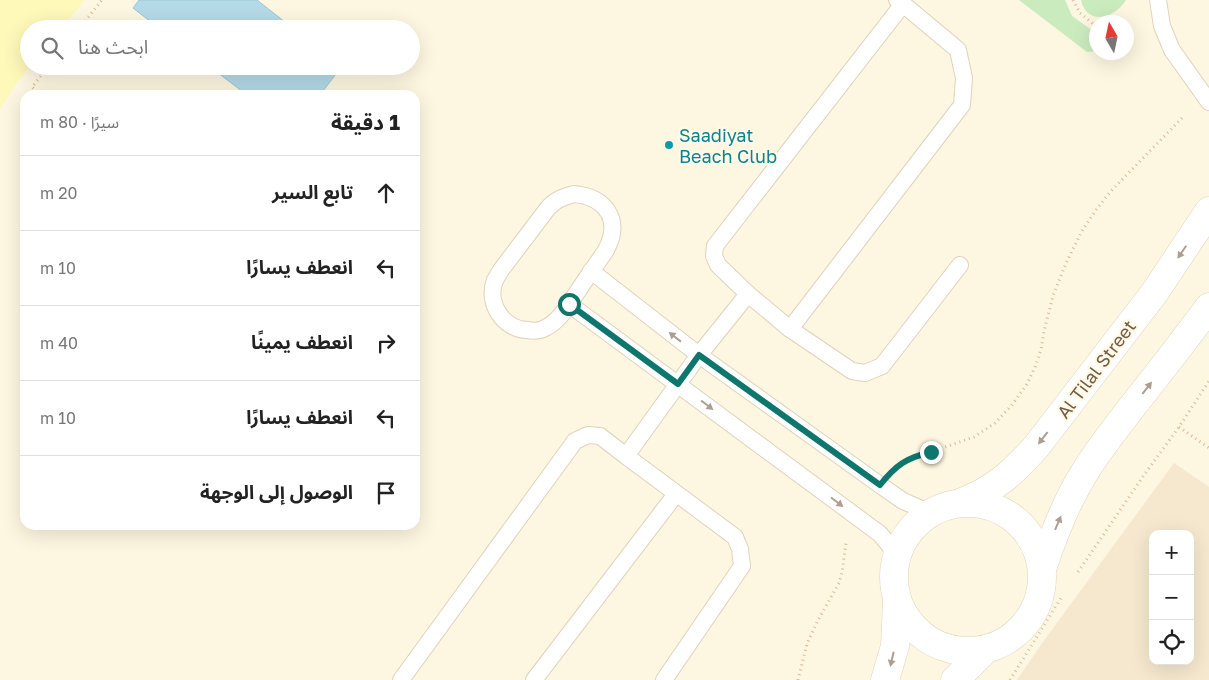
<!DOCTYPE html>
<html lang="ar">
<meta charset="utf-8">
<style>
:root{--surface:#fff;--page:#f6f6f6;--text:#222;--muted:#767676;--line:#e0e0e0}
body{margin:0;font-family:"Golos Text","Noto Sans Arabic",sans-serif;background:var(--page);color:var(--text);direction:rtl}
.controls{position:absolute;right:15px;bottom:15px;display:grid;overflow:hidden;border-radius:10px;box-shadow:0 5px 20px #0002}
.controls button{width:45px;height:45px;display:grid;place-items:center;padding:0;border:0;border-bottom:1px solid var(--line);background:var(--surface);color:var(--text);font:25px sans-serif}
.compass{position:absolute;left:1089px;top:15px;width:45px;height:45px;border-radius:50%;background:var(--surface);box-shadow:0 5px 20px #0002;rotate:351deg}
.stop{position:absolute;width:15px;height:15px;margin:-11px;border:4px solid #0f766e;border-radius:50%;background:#fff}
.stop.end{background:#0f766e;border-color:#fff;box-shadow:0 1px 5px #0008}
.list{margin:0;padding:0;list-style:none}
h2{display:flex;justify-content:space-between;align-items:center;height:65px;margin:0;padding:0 20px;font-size:21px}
h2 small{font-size:16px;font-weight:400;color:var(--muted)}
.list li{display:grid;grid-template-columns:32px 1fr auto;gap:15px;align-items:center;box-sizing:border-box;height:75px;padding:0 20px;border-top:1px solid var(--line)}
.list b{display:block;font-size:19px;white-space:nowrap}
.list em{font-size:16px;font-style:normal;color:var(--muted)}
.icon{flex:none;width:28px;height:28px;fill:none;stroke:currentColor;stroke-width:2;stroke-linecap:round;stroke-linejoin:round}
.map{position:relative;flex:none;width:1209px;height:680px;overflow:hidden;direction:ltr}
.search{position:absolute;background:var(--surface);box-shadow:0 5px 20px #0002;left:20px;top:20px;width:400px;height:55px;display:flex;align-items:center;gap:12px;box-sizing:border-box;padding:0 18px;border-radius:28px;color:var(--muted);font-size:19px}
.panel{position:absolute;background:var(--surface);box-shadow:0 5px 20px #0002;left:20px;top:90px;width:400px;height:440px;border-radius:15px;direction:rtl}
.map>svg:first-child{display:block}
.residential{fill:#f5e8ce;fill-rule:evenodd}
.green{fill:#caebbe}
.sand{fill:#fef8b9}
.water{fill:#b4d9e7;stroke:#9ac7d9}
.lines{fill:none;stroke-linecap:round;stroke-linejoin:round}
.lane-casing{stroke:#e1d2bc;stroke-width:18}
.street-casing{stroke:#e1d2bc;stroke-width:29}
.path{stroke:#d8ba9a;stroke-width:3;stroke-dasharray:1 4;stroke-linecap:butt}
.lane{stroke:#fff;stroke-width:16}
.street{stroke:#fff;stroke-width:28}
.oneway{fill:#ac9e91}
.route{stroke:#0f766e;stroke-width:6}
.culture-dot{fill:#0f9aa8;stroke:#fff9e7;stroke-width:2}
.labels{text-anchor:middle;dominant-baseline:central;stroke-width:5;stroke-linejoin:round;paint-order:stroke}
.culture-label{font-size:18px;fill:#0d838f;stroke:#fff9e7;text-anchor:start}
.street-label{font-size:18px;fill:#745d47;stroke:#fff9e7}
</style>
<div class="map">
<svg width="1209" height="680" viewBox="0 0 1209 680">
<rect width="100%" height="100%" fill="#fdf6e0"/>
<!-- residential -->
<path class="residential" d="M1174,463l35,24v193h-192l26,-38zM1153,534h37v127h-37z"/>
<!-- green -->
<g class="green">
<polygon points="1019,0 1065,0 1072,16 1096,33 1096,51 1087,52"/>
<path d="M1081,0h45c-11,18 -39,27 -45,0z"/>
</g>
<!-- sand -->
<polygon class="sand" points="0,0 84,0 61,29 29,29 29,66 30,66 15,85 0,109"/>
<!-- water -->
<g class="water">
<polygon points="139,0 257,0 294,29 160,29 133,8"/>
<polygon points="209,66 342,66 320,95 247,95"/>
</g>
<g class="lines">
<!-- lane casing -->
<g class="lane-casing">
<g id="lane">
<polyline points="897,0 903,4 715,246 714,256 718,265 748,294 790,329 852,371 865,373 882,366 960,265"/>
<polyline points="1158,0 1162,26 1172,50 1209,102"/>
<path d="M574,194c32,3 48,26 32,56 -9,14 -19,27 -28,41 -9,13 -18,30 -33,37 -5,3 -12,3 -18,2 -24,-1 -41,-27 -32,-50 2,-3 4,-7 6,-10l47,-62c7,-8 15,-11 26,-14z"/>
<polyline points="591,271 699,355 880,485 903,501 931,513"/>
<polyline points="569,304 880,534 889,545 896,556"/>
<polyline points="790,329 962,105 964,78 958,50 903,4"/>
<polyline points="401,680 575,441 588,435 600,436 626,456"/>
<polyline points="534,680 676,494"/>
<polyline points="664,680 742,566 740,549 735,537 626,456 699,355 748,294"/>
</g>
</g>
<!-- street casing -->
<g class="street-casing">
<g id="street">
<circle cx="968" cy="577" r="74"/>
<path d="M960,503c15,-6 29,-13 42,-23 12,-9 23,-21 34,-33l119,-155 54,-81"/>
<path d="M1042,569c11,-33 23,-65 41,-94 14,-24 32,-46 49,-68 26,-33 52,-66 77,-100"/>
<polyline points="885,680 895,646 897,602"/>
<polyline points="955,680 985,650"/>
</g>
</g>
<!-- path -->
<g class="path">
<polyline points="1073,0 1080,13 1096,26"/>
<polyline points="79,29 102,0"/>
<polyline points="41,95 32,87 49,66"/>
<polyline points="1179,427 1209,448"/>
<polyline points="899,465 917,455 931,452 974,437 995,423 1012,405 1027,384 1035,367 1041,350 1044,331 1053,296 1066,263 1082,231 1096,210 1111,191 1184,116"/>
<polyline points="1078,572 1144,475 1179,427 1209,381"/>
<polyline points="798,680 807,644 817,622 839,583 842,573 846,543"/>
<polyline points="1010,680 1061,598"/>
</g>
<!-- lane -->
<use href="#lane" class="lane"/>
<!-- street -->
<use href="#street" class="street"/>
</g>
<!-- one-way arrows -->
<defs><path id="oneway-solid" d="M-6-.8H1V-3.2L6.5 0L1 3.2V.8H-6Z" transform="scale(1.25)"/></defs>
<g class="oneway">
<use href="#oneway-solid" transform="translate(1182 252) rotate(124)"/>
<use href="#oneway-solid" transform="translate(675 337) rotate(-142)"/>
<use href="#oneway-solid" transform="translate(1147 388) rotate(-52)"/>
<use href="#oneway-solid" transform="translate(707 405) rotate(37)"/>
<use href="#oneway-solid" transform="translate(1043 438) rotate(128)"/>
<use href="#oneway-solid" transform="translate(837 502) rotate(37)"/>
<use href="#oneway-solid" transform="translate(1058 523) rotate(-67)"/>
<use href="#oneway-solid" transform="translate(892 659) rotate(103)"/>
</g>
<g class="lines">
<!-- route -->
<path class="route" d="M569,304l109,80 21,-29 181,130c16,-20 26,-27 51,-33"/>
</g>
<!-- markers -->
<circle class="culture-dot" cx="669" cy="145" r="5"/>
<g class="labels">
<!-- culture labels -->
<g class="culture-label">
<text x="679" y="135">Saadiyat<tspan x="679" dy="21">Beach Club</tspan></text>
</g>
<!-- street labels -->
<g class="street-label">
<text transform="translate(1096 369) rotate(-53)">Al Tilal Street</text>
</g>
</g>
</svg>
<div class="controls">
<button>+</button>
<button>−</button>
<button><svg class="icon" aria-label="locate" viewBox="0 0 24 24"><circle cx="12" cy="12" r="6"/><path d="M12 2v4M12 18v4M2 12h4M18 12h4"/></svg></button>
</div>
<svg class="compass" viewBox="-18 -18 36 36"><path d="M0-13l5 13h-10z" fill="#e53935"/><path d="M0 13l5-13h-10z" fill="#767676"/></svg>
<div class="stop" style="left:569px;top:304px"></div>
<div class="stop end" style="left:931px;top:452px"></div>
<div class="search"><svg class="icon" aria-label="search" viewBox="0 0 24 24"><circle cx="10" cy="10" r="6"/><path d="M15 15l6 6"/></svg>ابحث هنا</div>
<section class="panel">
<h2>1 دقيقة<small>سيرًا · 80 m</small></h2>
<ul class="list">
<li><svg class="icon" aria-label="ahead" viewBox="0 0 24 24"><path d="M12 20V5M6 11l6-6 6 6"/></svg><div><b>تابع السير</b></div><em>20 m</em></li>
<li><svg class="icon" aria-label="left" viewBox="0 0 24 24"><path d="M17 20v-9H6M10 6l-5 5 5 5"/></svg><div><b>انعطف يسارًا</b></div><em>10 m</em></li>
<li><svg class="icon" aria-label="right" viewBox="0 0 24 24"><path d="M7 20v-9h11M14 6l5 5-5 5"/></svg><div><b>انعطف يمينًا</b></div><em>40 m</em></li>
<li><svg class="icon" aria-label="left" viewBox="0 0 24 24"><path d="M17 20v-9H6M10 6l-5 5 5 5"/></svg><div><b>انعطف يسارًا</b></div><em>10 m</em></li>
<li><svg class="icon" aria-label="arrive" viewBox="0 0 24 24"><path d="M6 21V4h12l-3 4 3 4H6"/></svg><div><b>الوصول إلى الوجهة</b></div></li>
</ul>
</section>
</div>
